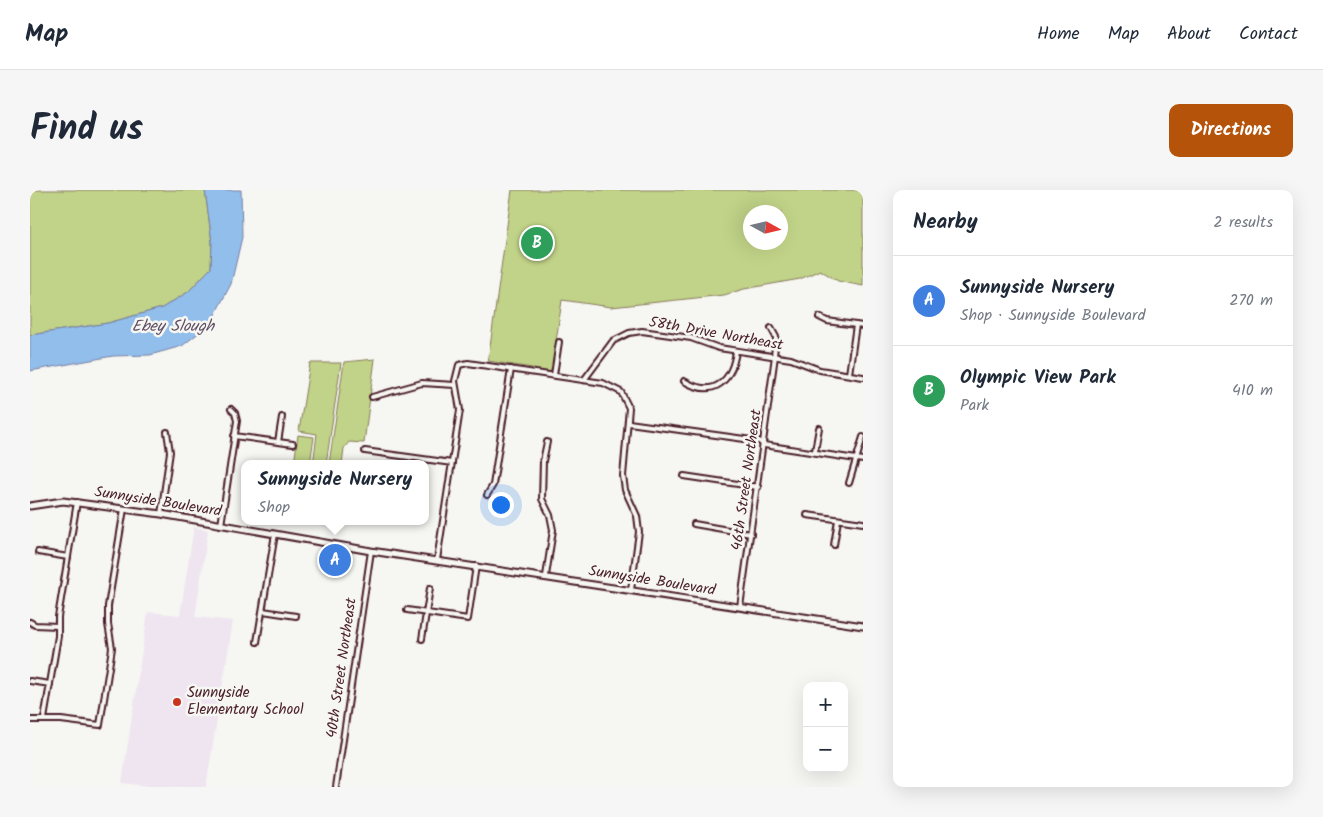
<!DOCTYPE html>
<meta charset="utf-8">
<style>
:root{--surface:#fff;--page:#f6f6f7;--text:#1f2937;--muted:#747a83;--line:#e0e1e3;--accent:#b45309}
body{margin:0;font-family:Kalam,sans-serif;background:var(--page);color:var(--text)}
.controls{position:absolute;right:15px;bottom:15px;display:grid;overflow:hidden;border-radius:10px;box-shadow:0 5px 20px #0002}
.controls button{width:45px;height:45px;display:grid;place-items:center;padding:0;border:0;border-bottom:1px solid var(--line);background:var(--surface);color:var(--text);font:25px sans-serif}
.compass{position:absolute;left:713px;top:15px;width:45px;height:45px;border-radius:50%;background:var(--surface);box-shadow:0 5px 20px #0002;rotate:98deg}
.you{position:absolute;left:470px;top:314px;width:18px;height:18px;margin:-12px;border:4px solid #fff;border-radius:50%;background:#1a73e8;box-shadow:0 0 0 8px #1a73e833}
.badge{display:grid;place-items:center;width:32px;height:32px;border-radius:50%;background:var(--accent);color:#fff;font-size:16px;font-weight:700}
.pin{position:absolute;translate:-50% -50%;border:2px solid #fff;box-shadow:0 1px 5px #0006}
.popup{position:absolute;left:211px;top:270px;width:188px;height:65px;box-sizing:border-box;display:grid;place-content:center;border-radius:10px;background:var(--surface);filter:drop-shadow(0 1px 4px #0005);font-size:16px;white-space:nowrap;color:var(--muted)}
.popup b{font-size:19px;color:var(--text)}
.popup::after{content:'';position:absolute;left:50%;top:100%;margin-left:-10px;border:10px solid transparent;border-top-color:var(--surface)}
.list{margin:0;padding:0;list-style:none}
h2{display:flex;justify-content:space-between;align-items:center;height:65px;margin:0;padding:0 20px;font-size:21px}
h2 small{font-size:16px;font-weight:400;color:var(--muted)}
.list li{display:grid;grid-template-columns:32px 1fr auto;gap:15px;align-items:center;box-sizing:border-box;height:90px;padding:0 20px;border-top:1px solid var(--line)}
.list b{display:block;font-size:19px;white-space:nowrap}
.list p{margin:0;font-size:16px;white-space:nowrap;color:var(--muted)}
.list em{font-size:16px;font-style:normal;color:var(--muted)}
.map{position:relative;flex:none;width:833px;height:597px;overflow:hidden;border-radius:10px}
header{display:flex;align-items:center;gap:30px;box-sizing:border-box;height:70px;padding:0 25px;background:var(--surface);border-bottom:1px solid var(--line)}
header strong{font-size:24px}
nav{display:flex;gap:28px;margin-inline-start:auto;font-size:18px}
.intro{display:flex;align-items:center;justify-content:space-between;box-sizing:border-box;height:120px;padding:0 30px}
h1{margin:0;font-size:35px}
.button{padding:12px 22px;border-radius:10px;background:var(--accent);color:#fff;font-size:18px;font-weight:700}
main{display:flex;gap:30px;padding:0 30px}
aside{flex:1;background:var(--surface);border-radius:10px;box-shadow:0 5px 20px #0002}
.map>svg:first-child{display:block}
.built{fill:#eee5f0}
.green{fill:#c1d388;stroke:#86795a;fill-rule:evenodd}
.water{fill:#92beec;stroke:#757e9f}
.lines{fill:none;stroke-linecap:round;stroke-linejoin:round}
.minor-casing{stroke:#4a1f2b;stroke-width:8}
.tertiary-casing{stroke:#4a1f2b;stroke-width:9}
.minor{stroke:#f6f6f2;stroke-width:4}
.tertiary{stroke:#f6f6f2;stroke-width:5}
.poi-dot{fill:#c8321e;stroke:#f6f6f2;stroke-width:2}
.labels{text-anchor:middle;dominant-baseline:central;stroke-width:5;stroke-linejoin:round;paint-order:stroke}
.street-label{font-size:15px;fill:#4a1f2b;stroke:#f6f6f2}
.poi-label{font-size:15px;fill:#4a1f2b;stroke:#f6f6f2;text-anchor:start}
.water-label{font-size:16px;font-style:italic;fill:#604f65;stroke:#f6f6f2}
</style>
<header>
<strong>Map</strong>
<nav><a>Home</a><a>Map</a><a>About</a><a>Contact</a></nav>
</header>
<div class="intro"><h1>Find us</h1><a class="button">Directions</a></div>
<main>
<div class="map">
<svg width="833" height="597" viewBox="0 0 833 597">
<rect width="100%" height="100%" fill="#f6f6f2"/>
<filter id="ink" filterUnits="userSpaceOnUse"><feTurbulence type="fractalNoise" baseFrequency=".02" numOctaves="2"/><feDisplacementMap in="SourceGraphic" scale="10" xChannelSelector="R" yChannelSelector="G"/><feConvolveMatrix kernelMatrix="1 2 1 2 8 2 1 2 1" color-interpolation-filters="sRGB"/></filter>
<g filter="url(#ink)">
<!-- built -->
<polygon class="built" points="164,337 178,340 165,427 203,431 176,597 126,597 92,593 118,422 150,425"/>
<!-- green -->
<g class="green">
<polygon points="0,0 175,0 182,52 181,78 158,102 132,118 78,133 0,145"/>
<path d="M482,0h351v96l-25,-5 -18,-11 -20,9 -56,10 -20,6 -113,12 -49,-7 -11,76 -19,-3v-5l-44,-7zM721,22h30v30h-30z"/>
<polygon points="345,169 334,253 319,252 314,258 312,274 299,274 314,172"/>
<polygon points="280,173 311,173 296,274 283,274 287,244 269,241"/>
<polygon points="268,245 284,247 280,274 264,274"/>
</g>
<!-- water -->
<polygon class="water" points="175,0 211,0 212,47 201,94 180,134 152,156 120,165 83,166 0,181 0,145 78,133 132,118 158,102 181,78 182,52"/>
<g class="lines">
<!-- minor casing -->
<g class="minor-casing">
<g id="minor">
<polyline points="789,127 797,131 833,136"/>
<polyline points="741,138 746,147 744,166"/>
<polyline points="819,184 826,135"/>
<polyline points="524,185 529,152"/>
<polyline points="554,190 583,151 599,143 612,141 661,148 689,158 761,169 790,180 833,187"/>
<path d="M654,191c30,18 48,0 52,-30"/>
<polyline points="342,207 392,193 425,195"/>
<polyline points="599,233 729,251 734,255 833,270"/>
<polyline points="204,246 263,254"/>
<polyline points="248,252 252,227"/>
<polyline points="335,261 422,273"/>
<polyline points="785,261 789,238"/>
<polyline points="654,286 728,297"/>
<polyline points="819,293 833,247"/>
<polyline points="457,305 463,295 481,179"/>
<polyline points="131,324 140,262 137,242"/>
<polyline points="777,325 833,333"/>
<polyline points="664,334 721,344"/>
<polyline points="191,335 207,231 205,223 201,219"/>
<polyline points="804,355 808,330"/>
<polyline points="8,362 38,367"/>
<polyline points="407,370 430,220 425,191 429,175 438,173 573,193 591,202 599,218 593,286 595,300 607,326 609,342 601,400"/>
<polyline points="516,386 523,340 520,325 512,309 513,271 517,252"/>
<polyline points="710,417 745,166"/>
<polyline points="377,420 438,429 446,376"/>
<polyline points="233,421 266,426"/>
<polyline points="0,432 5,435 28,436"/>
<polyline points="392,449 400,398"/>
<polyline points="227,452 245,344"/>
<polyline points="0,491 20,494"/>
<polyline points="14,529 28,446 28,427 47,312"/>
<polyline points="0,530 31,530 70,535 82,458 78,434 78,416 94,319"/>
<polyline points="306,597 341,361"/>
</g>
</g>
<!-- tertiary casing -->
<g class="tertiary-casing">
<polyline id="tertiary" points="0,316 33,311 131,324 341,361 833,436"/>
</g>
<!-- minor -->
<use href="#minor" class="minor"/>
<!-- tertiary -->
<use href="#tertiary" class="tertiary"/>
</g>
</g>
<!-- markers -->
<circle class="poi-dot" cx="147" cy="512" r="5"/>
<g class="labels">
<!-- street labels -->
<g class="street-label">
<text transform="translate(686 144) rotate(10)">58th Drive Northeast</text>
<text transform="translate(717 290) rotate(-82)">46th Street Northeast</text>
<text transform="translate(128 312) rotate(9)">Sunnyside Boulevard</text>
<text transform="translate(622 391) rotate(9)">Sunnyside Boulevard</text>
<text transform="translate(312 478) rotate(-82)">40th Street Northeast</text>
</g>
<!-- poi labels -->
<g class="poi-label">
<text x="157" y="503">Sunnyside<tspan x="157" dy="17">Elementary School</tspan></text>
</g>
<!-- water labels -->
<g class="water-label">
<text x="143" y="136">Ebey Slough</text>
</g>
</g>
</svg>
<div class="controls">
<button>+</button>
<button>−</button>
</div>
<svg class="compass" viewBox="-18 -18 36 36"><path d="M0-13l5 13h-10z" fill="#e53935"/><path d="M0 13l5-13h-10z" fill="#747a83"/></svg>
<div class="you"></div>
<div class="pin badge" style="left:305px;top:370px;background:#3f7fe0">A</div>
<div class="popup"><b>Sunnyside Nursery</b>Shop</div>
<div class="pin badge" style="left:507px;top:53px;background:#2e9e5b">B</div>
</div>
<aside>
<h2>Nearby<small>2 results</small></h2>
<ul class="list">
<li><span class="badge" style="background:#3f7fe0">A</span><div><b>Sunnyside Nursery</b><p>Shop · Sunnyside Boulevard</p></div><em>270 m</em></li>
<li><span class="badge" style="background:#2e9e5b">B</span><div><b>Olympic View Park</b><p>Park</p></div><em>410 m</em></li>
</ul>
</aside>
</main>
